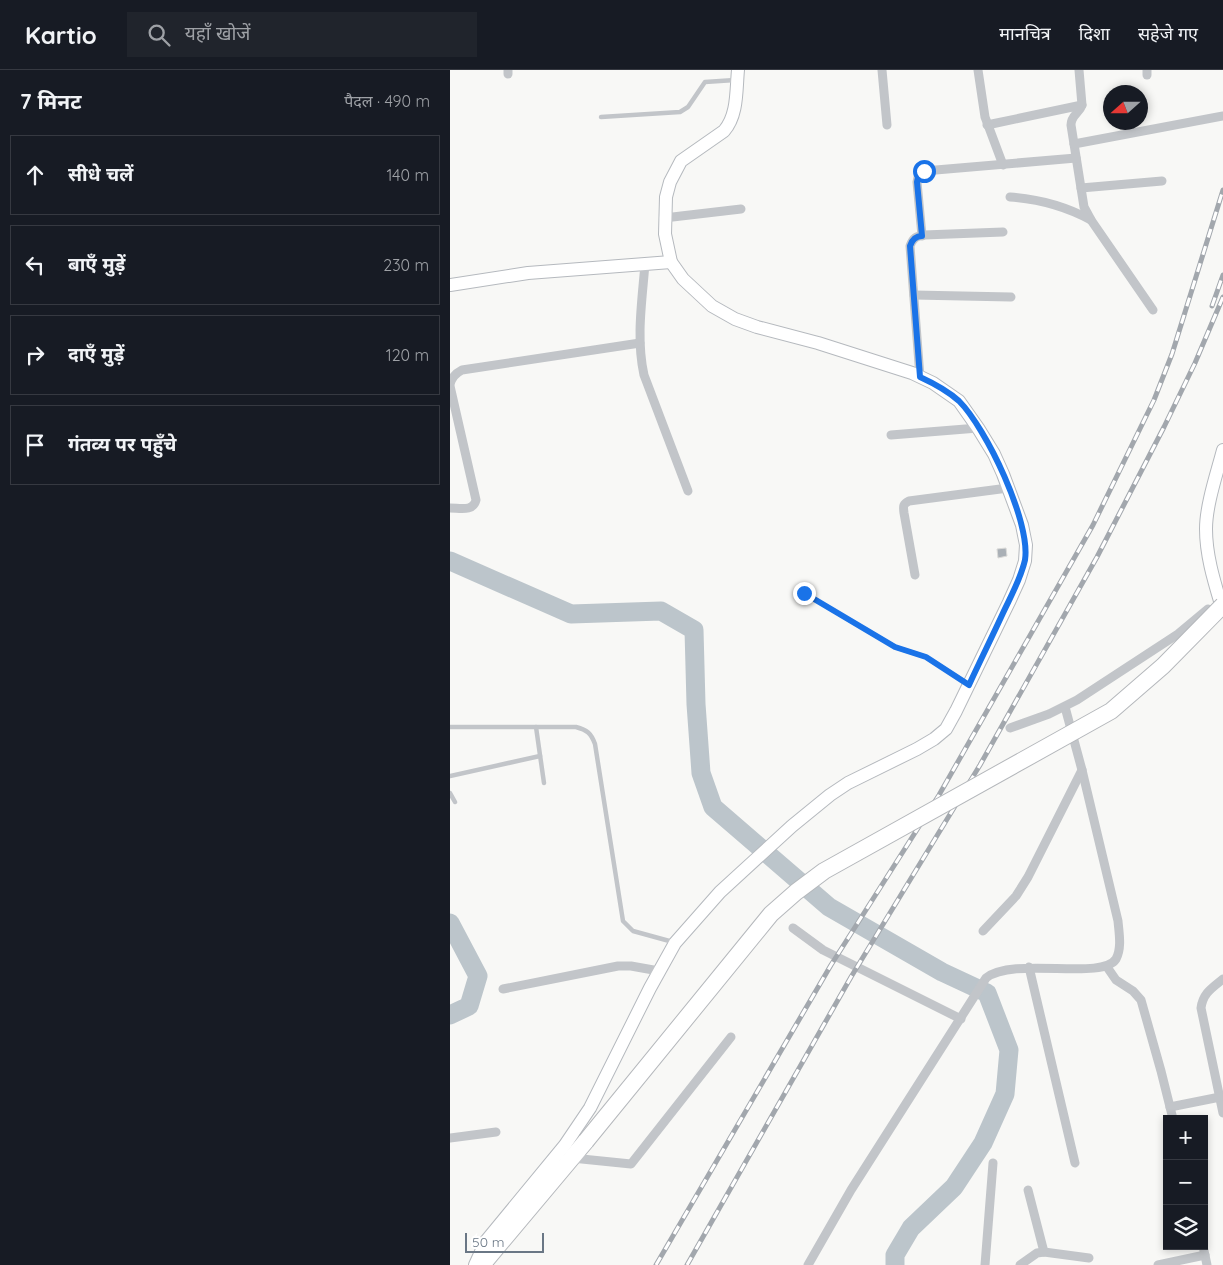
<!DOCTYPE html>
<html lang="hi">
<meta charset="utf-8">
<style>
:root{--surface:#171b24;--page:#20242c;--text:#f1f3f6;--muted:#9ea1a6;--line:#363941}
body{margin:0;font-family:Quicksand,"Noto Sans Devanagari",sans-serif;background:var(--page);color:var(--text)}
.controls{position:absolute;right:15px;bottom:15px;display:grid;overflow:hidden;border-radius:0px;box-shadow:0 2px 8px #0003}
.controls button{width:45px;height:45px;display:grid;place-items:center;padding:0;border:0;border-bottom:1px solid var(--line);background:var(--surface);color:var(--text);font:25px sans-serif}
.compass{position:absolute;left:653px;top:15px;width:45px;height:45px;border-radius:50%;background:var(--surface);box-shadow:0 2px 8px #0003;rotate:249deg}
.scale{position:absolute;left:15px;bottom:12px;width:79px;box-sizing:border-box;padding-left:5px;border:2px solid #6a7785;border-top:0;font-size:14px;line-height:18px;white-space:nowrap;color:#6a7785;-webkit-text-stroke:4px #fff;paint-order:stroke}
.stop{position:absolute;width:15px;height:15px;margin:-11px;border:4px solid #1a73e8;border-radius:50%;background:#fff}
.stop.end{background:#1a73e8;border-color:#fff;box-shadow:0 1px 5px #0008}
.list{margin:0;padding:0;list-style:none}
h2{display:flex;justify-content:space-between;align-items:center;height:65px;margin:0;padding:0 20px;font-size:21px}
h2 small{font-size:16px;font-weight:400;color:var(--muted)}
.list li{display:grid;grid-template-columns:32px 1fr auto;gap:15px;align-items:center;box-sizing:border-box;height:80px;margin:0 10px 10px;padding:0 10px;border:1px solid var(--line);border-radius:0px}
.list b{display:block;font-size:19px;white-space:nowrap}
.list em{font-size:16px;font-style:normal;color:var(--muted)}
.icon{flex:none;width:28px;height:28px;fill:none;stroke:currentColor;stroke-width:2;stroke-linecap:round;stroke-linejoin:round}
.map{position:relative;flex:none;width:773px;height:1195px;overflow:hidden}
header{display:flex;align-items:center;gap:30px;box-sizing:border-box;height:70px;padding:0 25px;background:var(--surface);border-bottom:1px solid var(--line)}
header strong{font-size:24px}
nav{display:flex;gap:28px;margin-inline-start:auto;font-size:18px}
.search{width:350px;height:45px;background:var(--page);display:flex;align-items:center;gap:12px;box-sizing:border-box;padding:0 18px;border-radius:0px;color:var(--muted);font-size:19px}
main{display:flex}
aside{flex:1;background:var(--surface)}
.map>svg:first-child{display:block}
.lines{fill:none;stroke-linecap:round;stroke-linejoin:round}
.river{stroke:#bcc5cb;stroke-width:19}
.building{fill:#aab0b6;stroke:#dadad8}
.secondary-casing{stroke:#b5b9be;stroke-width:14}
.highway-casing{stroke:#b5b8bc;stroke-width:18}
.lane{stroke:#c2c5c9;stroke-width:4.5}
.street{stroke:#c2c5c9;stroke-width:9}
.secondary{stroke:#fff;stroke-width:12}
.highway{stroke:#fff;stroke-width:16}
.rail-casing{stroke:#a2a7ad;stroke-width:5}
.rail{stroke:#fff;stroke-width:3;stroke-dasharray:9;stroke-linecap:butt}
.highway-bridge-casing{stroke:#b5b8bc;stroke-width:18;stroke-linecap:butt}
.highway-bridge{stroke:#fff;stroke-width:16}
.route{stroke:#1a73e8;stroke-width:6}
</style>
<header>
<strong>Kartio</strong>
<div class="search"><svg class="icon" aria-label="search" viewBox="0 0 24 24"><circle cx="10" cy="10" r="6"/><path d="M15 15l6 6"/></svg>यहाँ खोजें</div>
<nav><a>मानचित्र</a><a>दिशा</a><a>सहेजे गए</a></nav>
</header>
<main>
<aside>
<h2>7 मिनट<small>पैदल · 490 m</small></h2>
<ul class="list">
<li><svg class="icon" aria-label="ahead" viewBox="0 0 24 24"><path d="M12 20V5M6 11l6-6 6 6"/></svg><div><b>सीधे चलें</b></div><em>140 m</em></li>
<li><svg class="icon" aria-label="left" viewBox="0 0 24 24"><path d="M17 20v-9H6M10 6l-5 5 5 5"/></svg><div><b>बाएँ मुड़ें</b></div><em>230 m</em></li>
<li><svg class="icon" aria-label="right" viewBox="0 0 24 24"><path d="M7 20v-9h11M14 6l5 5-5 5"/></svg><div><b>दाएँ मुड़ें</b></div><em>120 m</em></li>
<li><svg class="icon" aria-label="arrive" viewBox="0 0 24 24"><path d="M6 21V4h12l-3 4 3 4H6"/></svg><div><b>गंतव्य पर पहुँचे</b></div></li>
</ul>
</aside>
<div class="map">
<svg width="773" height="1195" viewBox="0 0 773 1195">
<rect width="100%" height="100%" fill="#f8f8f6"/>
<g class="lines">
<!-- river -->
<g class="river">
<polyline points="0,491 121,544 211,541 244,560 246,634 251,703 263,737 379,837 492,902 537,923 559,980 555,1024 533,1073 504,1117 461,1158 445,1185 445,1195"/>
<polyline points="0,853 28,906 19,936 0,945"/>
</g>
</g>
<!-- building -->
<polygon class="building" points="556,478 557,486 548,488 547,479"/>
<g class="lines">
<!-- secondary casing -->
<g class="secondary-casing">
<g id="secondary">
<polyline points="0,215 78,203 221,192"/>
<path d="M773,380c-6,23 -17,55 -17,79 0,28 9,55 17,82"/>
<path d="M25,1195l11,-24 79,-96 25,-37 60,-120 25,-45 45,-51 72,-66 38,-31 18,-12 69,-34 17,-10 12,-10 10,-18 53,-109 10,-22 6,-19 1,-16 -4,-20 -19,-51 -9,-20 -16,-26 -19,-27 -26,-18 -21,-10 -94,-30 -61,-16 -22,-8 -23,-13 -29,-27 -12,-17 -6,-28 1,-37 4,-15 11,-21 43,-30c14,-16 12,-41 14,-61"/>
</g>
</g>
<!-- highway casing -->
<g class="highway-casing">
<polyline id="highway" points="32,1195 136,1071"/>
</g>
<!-- lane -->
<g class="lane">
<polyline points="151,47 230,42 238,37 255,12 285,10"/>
<polyline points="354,523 445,577 476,587 518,614"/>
<path d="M0,657h126c11,3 15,6 19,17l28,177 10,10 40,11"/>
<polyline points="86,657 94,713"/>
<polyline points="0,706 90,686"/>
<polyline points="0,723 5,732"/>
</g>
<!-- street -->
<g class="street">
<polyline points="58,0 58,4"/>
<polyline points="432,0 437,55"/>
<polyline points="528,0 535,47 553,95"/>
<path d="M629,0l3,35c-3,9 -11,10 -11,20l13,82 7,13 62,90"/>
<polyline points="697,0 697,5"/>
<polyline points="537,55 632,35"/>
<polyline points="624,74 773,46"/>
<polyline points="631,118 712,111"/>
<path d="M560,127c30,2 55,9 81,23"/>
<polyline points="214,148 291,139"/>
<polyline points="472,166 467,112 469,103 474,101 626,88"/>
<path d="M195,194c-3,37 -9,75 -1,111l44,116"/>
<polyline points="464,225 561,227"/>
<path d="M470,307l-10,-131c3,-8 6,-10 14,-11l79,-3"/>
<path d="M0,314c2,-7 6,-11 12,-14l178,-27"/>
<path d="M0,316l26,114c-3,12 -16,8 -26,8"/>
<polyline points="441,365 528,358"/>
<path d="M465,505l-11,-62c-1,-7 -1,-9 5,-12l99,-13"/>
<polyline points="560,658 599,644 627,630 728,564 758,539"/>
<polyline points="343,858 373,880 511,949"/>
<polyline points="533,861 566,826 578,807 632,700"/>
<polyline points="579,897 625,1093"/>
<polyline points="657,897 666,910 683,921 691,930 711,1001 723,1049"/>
<path d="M773,909c-11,9 -20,14 -22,29l22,105"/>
<polyline points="53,919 168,896 181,896 209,901"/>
<polyline points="720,1037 770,1027"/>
<polyline points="0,1068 46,1062"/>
<polyline points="122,1088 181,1094 281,967"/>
<polyline points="578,1120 594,1182"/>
<polyline points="753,1176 757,1195"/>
<path d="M358,1195l43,-75 135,-212c28,-22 116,3 130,-19 6,-11 3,-26 2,-38l-36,-151 -17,-63"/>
<polyline points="535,1195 543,1093"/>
<polyline points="570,1195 587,1183 594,1182 639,1188"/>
<polyline points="708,1195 755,1185"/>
</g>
<!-- secondary -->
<use href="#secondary" class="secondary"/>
<!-- highway -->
<use href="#highway" class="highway"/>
<!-- rail casing -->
<g class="rail-casing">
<g id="rail">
<polyline points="762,236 773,205"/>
<polyline points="206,1195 381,895 489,725 643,455 704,330 722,284 773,120"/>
<polyline points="237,1195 401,907 530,695 647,487 714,357 745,293 773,227"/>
</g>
</g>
<!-- rail -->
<use href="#rail" class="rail"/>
<!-- highway-bridge casing -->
<g class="highway-bridge-casing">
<polyline id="highway-bridge" points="136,1071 321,844 346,822 374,801 661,641 713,596 773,535"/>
</g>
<!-- highway-bridge -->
<use href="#highway-bridge" class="highway-bridge"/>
</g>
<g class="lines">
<!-- route -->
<path class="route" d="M354,523l91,54 31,10 43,28c11,-24 23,-48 34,-72 8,-17 18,-35 22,-53 6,-38 -39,-132 -66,-159 -11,-10 -26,-18 -39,-24l-10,-131c2,-6 5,-10 12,-10l-5,-54 2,-9 5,-2"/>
</g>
</svg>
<div class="controls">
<button>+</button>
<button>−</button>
<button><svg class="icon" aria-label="layers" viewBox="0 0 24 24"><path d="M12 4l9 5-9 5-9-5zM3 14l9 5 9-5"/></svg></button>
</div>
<svg class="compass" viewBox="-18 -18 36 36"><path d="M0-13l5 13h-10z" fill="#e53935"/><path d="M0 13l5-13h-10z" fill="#9ea1a6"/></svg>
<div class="scale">50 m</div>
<div class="stop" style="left:474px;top:101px"></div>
<div class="stop end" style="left:354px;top:523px"></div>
</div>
</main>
